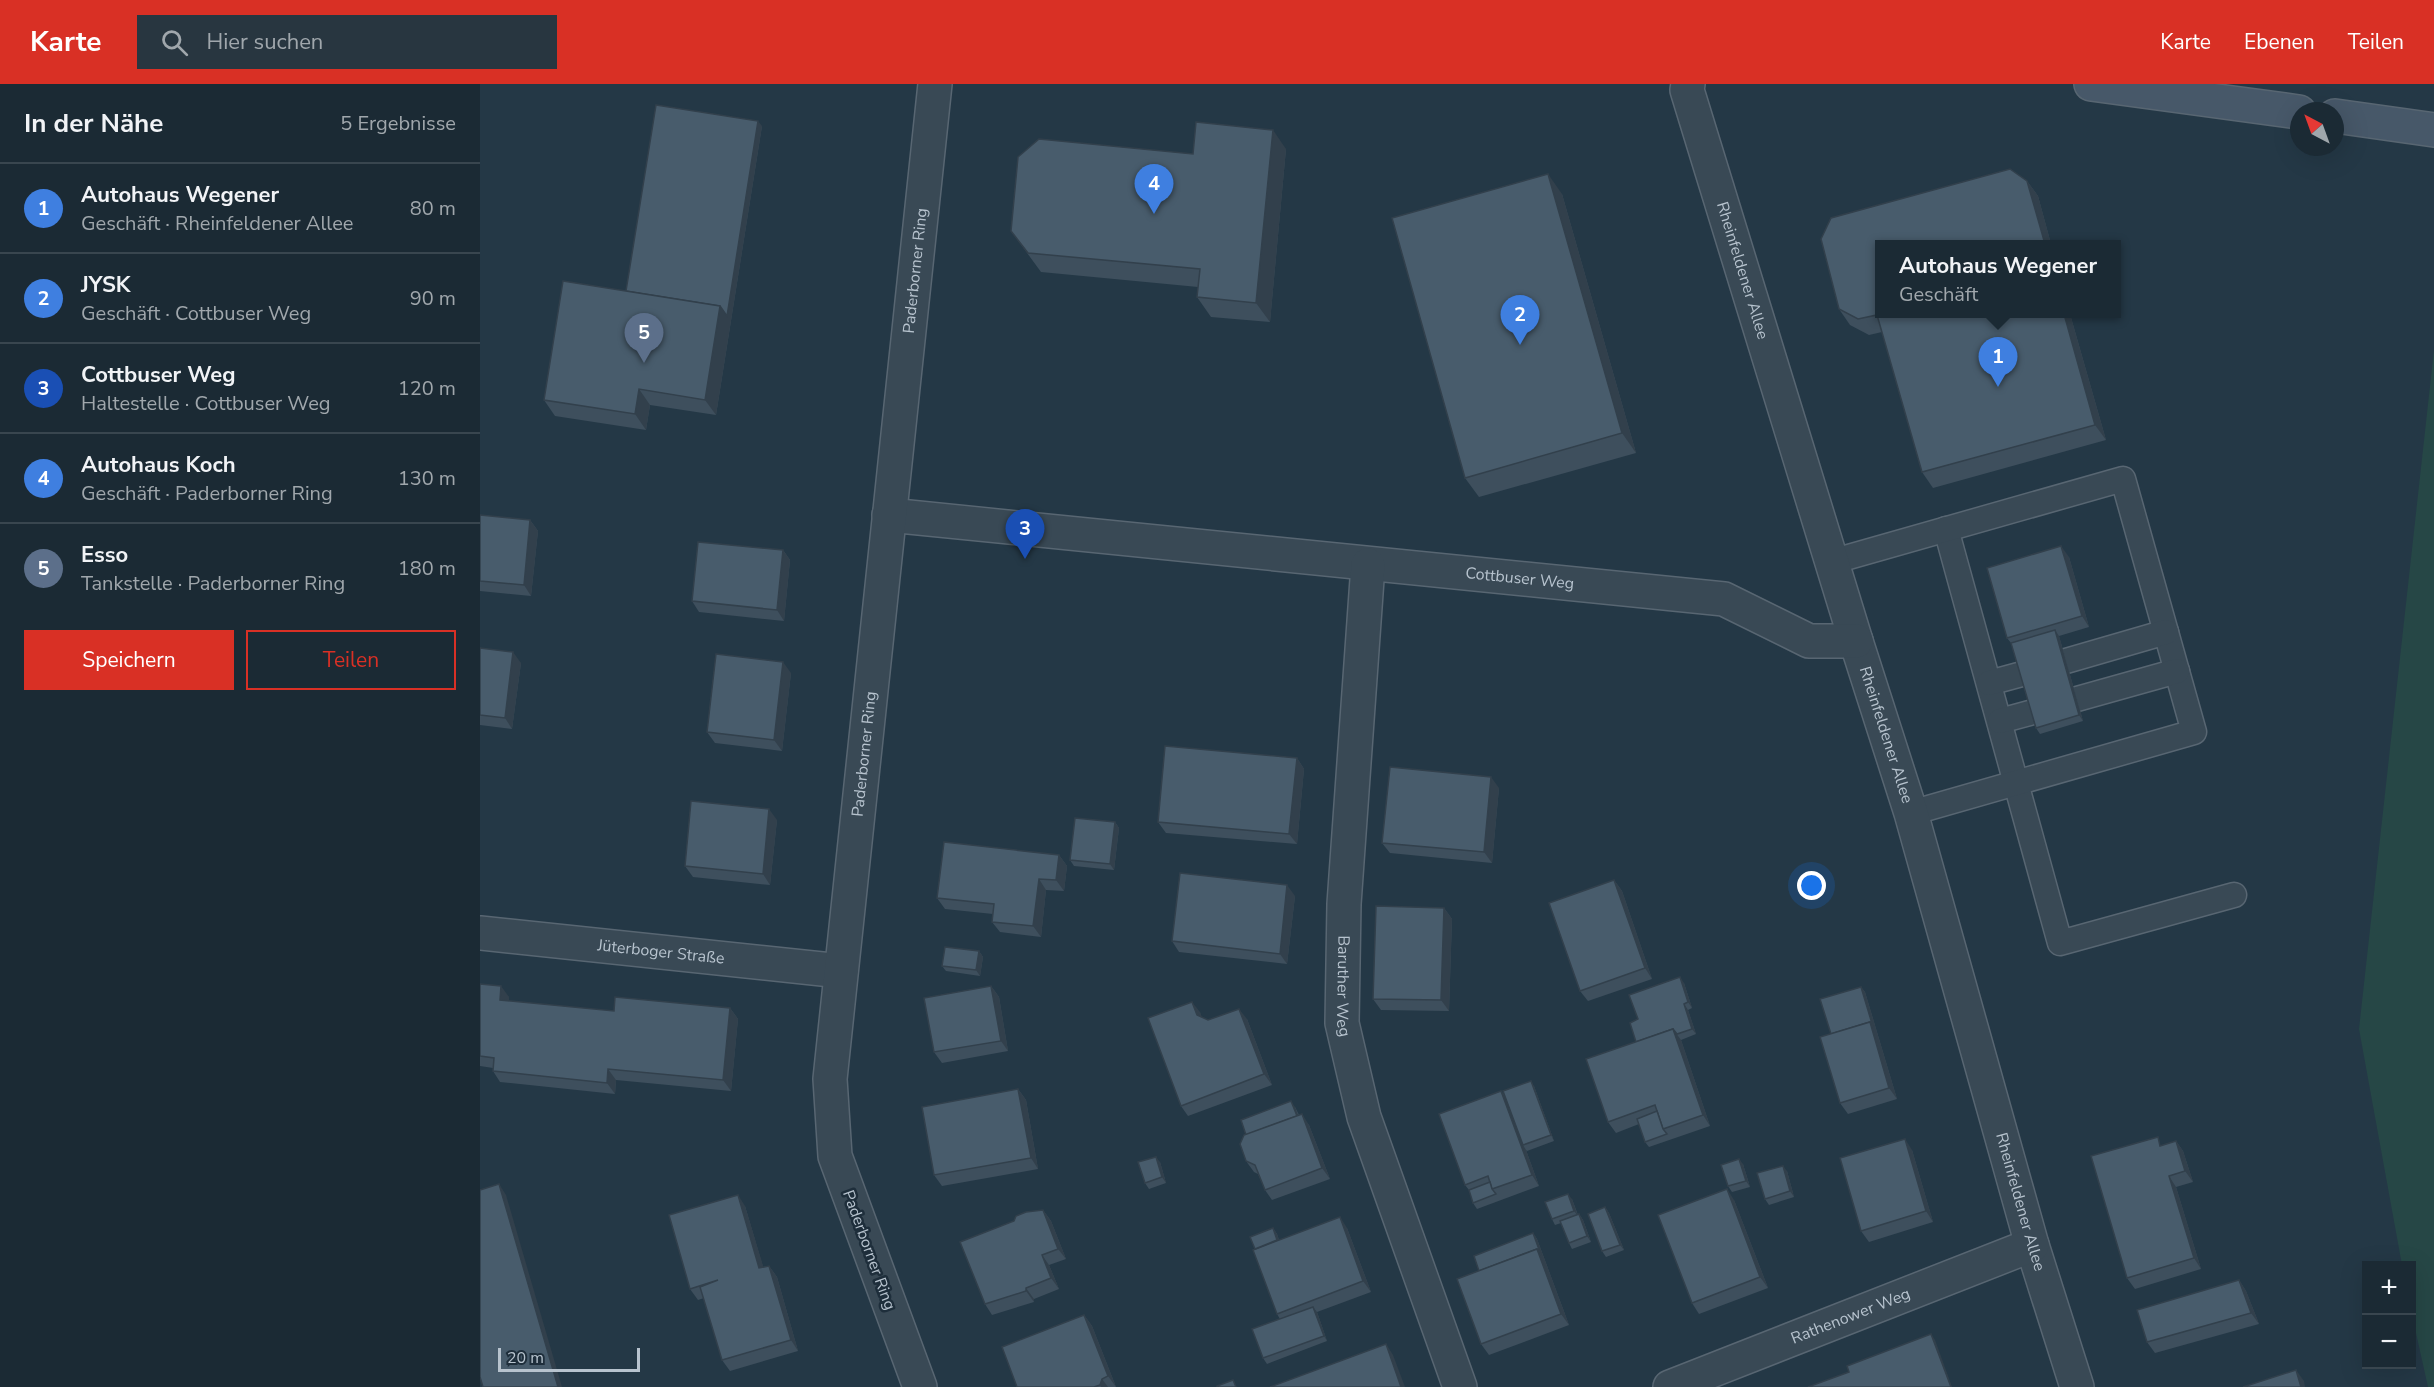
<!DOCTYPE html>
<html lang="de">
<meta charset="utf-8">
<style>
:root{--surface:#1b2a34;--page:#283640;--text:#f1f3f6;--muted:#a0a7ac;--line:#39464f;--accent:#d93025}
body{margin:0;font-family:"Nunito Sans",sans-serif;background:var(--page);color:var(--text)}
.controls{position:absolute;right:18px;bottom:18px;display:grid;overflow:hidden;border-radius:0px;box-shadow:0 6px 24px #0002}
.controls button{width:54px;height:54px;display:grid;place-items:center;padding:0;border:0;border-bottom:2px solid var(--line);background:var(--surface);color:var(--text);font:30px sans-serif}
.compass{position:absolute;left:1810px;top:18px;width:54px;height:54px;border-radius:50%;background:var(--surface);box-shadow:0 6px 24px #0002;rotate:319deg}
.scale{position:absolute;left:18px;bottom:15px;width:142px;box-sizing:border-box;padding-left:6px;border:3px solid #b7c3ce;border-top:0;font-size:16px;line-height:21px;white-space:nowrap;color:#b7c3ce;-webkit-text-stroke:4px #1e2e3b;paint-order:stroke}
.you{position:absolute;left:1332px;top:802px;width:21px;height:21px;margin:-15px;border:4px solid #fff;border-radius:50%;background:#1a73e8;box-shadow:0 0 0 9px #1a73e833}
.badge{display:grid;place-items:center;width:39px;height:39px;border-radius:50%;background:var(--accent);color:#fff;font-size:20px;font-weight:700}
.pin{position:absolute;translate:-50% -50px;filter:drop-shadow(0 2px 3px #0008)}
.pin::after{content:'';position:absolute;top:32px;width:21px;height:18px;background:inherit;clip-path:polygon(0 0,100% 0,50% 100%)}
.popup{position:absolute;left:1395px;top:156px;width:246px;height:78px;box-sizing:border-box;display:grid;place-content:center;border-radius:0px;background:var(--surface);filter:drop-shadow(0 2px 4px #0005);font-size:20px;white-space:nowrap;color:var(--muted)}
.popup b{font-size:22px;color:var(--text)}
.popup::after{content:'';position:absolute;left:50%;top:100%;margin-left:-12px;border:12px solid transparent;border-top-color:var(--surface)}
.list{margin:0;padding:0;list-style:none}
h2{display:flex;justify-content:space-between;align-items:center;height:78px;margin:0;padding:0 24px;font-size:26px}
h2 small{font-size:20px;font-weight:400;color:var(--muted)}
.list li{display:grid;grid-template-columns:39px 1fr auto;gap:18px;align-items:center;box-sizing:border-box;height:90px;padding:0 24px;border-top:2px solid var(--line)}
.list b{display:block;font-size:22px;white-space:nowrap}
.list p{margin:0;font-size:20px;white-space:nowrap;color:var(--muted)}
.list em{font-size:20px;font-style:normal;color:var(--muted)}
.actions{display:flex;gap:12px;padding:18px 24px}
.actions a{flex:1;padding:14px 0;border:2px solid var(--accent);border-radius:0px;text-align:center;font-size:21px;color:var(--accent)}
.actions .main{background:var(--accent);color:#fff}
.icon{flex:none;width:33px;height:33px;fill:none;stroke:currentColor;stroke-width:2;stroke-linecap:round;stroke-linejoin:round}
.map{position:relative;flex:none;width:1954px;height:1303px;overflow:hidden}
header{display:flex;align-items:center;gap:36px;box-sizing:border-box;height:84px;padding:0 30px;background:var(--accent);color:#fff}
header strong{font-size:28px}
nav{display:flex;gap:33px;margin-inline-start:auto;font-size:21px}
.search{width:420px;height:54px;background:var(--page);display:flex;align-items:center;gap:15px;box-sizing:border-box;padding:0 21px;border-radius:0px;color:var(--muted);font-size:22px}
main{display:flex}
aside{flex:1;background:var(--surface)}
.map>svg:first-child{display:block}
.grass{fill:#264746}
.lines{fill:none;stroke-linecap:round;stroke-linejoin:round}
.service-casing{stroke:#586672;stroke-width:27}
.minor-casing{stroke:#586672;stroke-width:36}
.secondary-casing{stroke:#586672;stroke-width:36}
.service{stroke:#394955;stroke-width:24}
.minor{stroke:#394955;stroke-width:33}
.secondary{stroke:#475869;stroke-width:33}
.wall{fill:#3e4f5d}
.shaded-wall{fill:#32404c}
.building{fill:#485c6c;stroke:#32404c;stroke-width:1.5}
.labels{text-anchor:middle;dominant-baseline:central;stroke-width:5;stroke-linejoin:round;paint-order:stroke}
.street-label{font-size:16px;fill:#b7c3ce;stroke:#1e2e3b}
</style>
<header>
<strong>Karte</strong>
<div class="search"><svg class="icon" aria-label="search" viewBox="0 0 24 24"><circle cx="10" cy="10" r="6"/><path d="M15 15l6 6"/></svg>Hier suchen</div>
<nav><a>Karte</a><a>Ebenen</a><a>Teilen</a></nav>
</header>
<main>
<aside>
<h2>In der Nähe<small>5 Ergebnisse</small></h2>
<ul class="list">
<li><span class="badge" style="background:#3f7fe0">1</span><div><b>Autohaus Wegener</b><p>Geschäft · Rheinfeldener Allee</p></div><em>80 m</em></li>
<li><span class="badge" style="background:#3f7fe0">2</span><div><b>JYSK</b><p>Geschäft · Cottbuser Weg</p></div><em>90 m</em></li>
<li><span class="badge" style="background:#1a4fb4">3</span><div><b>Cottbuser Weg</b><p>Haltestelle · Cottbuser Weg</p></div><em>120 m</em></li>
<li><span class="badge" style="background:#3f7fe0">4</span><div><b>Autohaus Koch</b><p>Geschäft · Paderborner Ring</p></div><em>130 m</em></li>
<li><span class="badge" style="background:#5c6f8a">5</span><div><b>Esso</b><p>Tankstelle · Paderborner Ring</p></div><em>180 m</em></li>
</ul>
<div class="actions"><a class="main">Speichern</a><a>Teilen</a></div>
</aside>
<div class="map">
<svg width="1954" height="1303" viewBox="0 0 1954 1303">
<rect width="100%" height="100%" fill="#243846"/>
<!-- grass -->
<polygon class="grass" points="1954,266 1954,1303 1948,1303 1932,1231 1932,1182 1922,1181 1879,945"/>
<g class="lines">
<!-- service casing -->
<g class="service-casing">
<g id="service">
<polyline points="1466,445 1580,859 1754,811"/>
<polyline points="1351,478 1643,395 1714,648 1431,729"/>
<polyline points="1586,577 1686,548"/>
<polyline points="1509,599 1542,590"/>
<polyline points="1597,615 1697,587"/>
<polyline points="1520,637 1553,628"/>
</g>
</g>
<!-- minor casing -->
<g class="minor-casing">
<g id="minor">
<path id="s1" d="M1208,0l-1,6 169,551 55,172 121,432 45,142"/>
<path id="s2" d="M409,431l835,84 85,42h47"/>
<path id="s3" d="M888,481l-24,339 -2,119 22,94 96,270"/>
<path id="s4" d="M0,849l361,38"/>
<path id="s5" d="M440,1303l-85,-231 -5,-77 105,-995"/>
<path id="s6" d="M1190,1303l362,-142"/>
</g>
</g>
<!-- secondary casing -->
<g class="secondary-casing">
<g id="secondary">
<polyline points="1611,0 1819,28"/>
<polyline points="1855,32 1954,46"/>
</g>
</g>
<!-- service -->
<use href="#service" class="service"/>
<!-- minor -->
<use href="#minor" class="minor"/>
<!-- secondary -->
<use href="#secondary" class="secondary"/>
</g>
<!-- wall -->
<g class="wall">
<polygon points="282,42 236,331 170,321 166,346 75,332 64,316 146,207"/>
<polygon points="806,65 790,238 731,233 717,213 718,203 561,188 531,147 713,70"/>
<polygon points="1530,85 1547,97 1558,112 1571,160 1400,160 1400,230 1590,230 1626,356 1453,404 1442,388 1402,248 1389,251 1370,241 1359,225 1341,155 1351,134"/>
<polygon points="1082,110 1156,369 999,413 985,394"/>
<polygon points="0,431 50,436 58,447 51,512 0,507"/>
<polygon points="303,466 310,476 304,537 219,528 212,517"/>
<polygon points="1589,473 1609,543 1579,552 1603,637 1560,650 1556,644 1531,559 1527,554"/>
<polygon points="0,564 41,579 32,645 0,641"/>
<polygon points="311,589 302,667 235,659 227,648"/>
<polygon points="817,674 824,685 817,760 686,749 678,738"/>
<polygon points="1019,704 1012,779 910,769 902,759"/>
<polygon points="297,736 290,801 213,793 205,782"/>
<polygon points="635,738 639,744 634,786 594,782 590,776"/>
<polygon points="579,771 587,782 584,807 566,806 561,853 520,848 512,838 513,830 465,825 457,814"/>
<polygon points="1134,796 1142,807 1172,895 1108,917 1100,907"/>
<polygon points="815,812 807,880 699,868 692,857"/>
<polygon points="964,824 972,835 969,927 901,926 893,915"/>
<polygon points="499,867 503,873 500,892 466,887 462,882"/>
<polygon points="1204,899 1212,924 1208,926 1216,950 1201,956 1230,1042 1169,1063 1165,1058 1159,1040 1136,1049 1128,1038 1156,958 1158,935"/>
<polygon points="0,900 29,913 28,917 134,927 250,924 258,935 251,1007 136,996 135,1010 20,998 13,987 13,984 0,982"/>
<polygon points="511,902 519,913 528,967 462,979 454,968"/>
<polygon points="1381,903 1385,908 1417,1015 1368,1030 1360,1019 1351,950"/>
<polygon points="720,928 721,933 728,936 767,935 792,1001 708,1032 701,1022"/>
<polygon points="1054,1002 1074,1057 1047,1067 1046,1066 1059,1102 997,1125 993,1119 989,1106 985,1101 1021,1007 1026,1013"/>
<polygon points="538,1005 546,1016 558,1085 462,1102 454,1091"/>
<polygon points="815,1023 819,1031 829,1041 850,1095 792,1116 785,1106 778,1090 774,1088 766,1077"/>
<polygon points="1696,1057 1703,1067 1713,1098 1696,1103 1721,1185 1655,1205 1647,1194 1683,1061"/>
<polygon points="1432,1066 1453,1138 1389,1158 1381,1147"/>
<polygon points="680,1078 686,1099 669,1105 665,1099"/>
<polygon points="1263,1080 1270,1103 1252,1108 1248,1102"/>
<polygon points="1307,1087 1314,1113 1289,1121 1285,1115"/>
<polygon points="1092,1115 1098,1131 1099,1130 1103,1136 1111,1158 1092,1165 1089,1159 1081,1139 1075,1141 1072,1135"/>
<polygon points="1254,1116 1288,1204 1219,1230 1212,1219"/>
<polygon points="265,1122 283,1183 289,1182 297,1193 318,1267 250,1287 242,1276 224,1214 218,1216 210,1205"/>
<polygon points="1125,1123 1129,1129 1144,1166 1126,1173 1122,1167"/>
<polygon points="563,1126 571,1137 586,1175 569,1181 579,1205 554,1215 554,1218 512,1231 505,1220"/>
<polygon points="793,1144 797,1150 799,1156 867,1144 891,1208 837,1228 847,1257 787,1280 783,1274 800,1235 797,1230 775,1165"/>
<polygon points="1053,1149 1057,1155 1089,1241 1009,1271 1001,1260 999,1187"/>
<polygon points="1759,1196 1766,1207 1779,1240 1675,1269 1667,1258"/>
<polygon points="604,1231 612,1242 636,1303 537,1303"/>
</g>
<!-- shaded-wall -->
<g class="shaded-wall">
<polygon points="278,37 282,42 236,331 225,316 240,222"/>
<polygon points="793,46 806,65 790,238 776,219"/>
<polygon points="1068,90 1082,110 1156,369 1142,349"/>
<polygon points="1547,97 1558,112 1571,160 1565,160"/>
<polygon points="1584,230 1590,230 1626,356 1615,341"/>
<polygon points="159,305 170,321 166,346 155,330"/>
<polygon points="50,436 58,447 51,512 44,501"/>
<polygon points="1581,462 1589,473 1609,543 1602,532"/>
<polygon points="303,466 310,476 304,537 297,526"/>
<polygon points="1575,546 1579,552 1603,637 1599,631"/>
<polygon points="33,568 41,579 32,645 25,634"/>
<polygon points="303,578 311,589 302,667 294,656"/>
<polygon points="817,674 824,685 817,760 809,750"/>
<polygon points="1011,693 1019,704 1012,779 1004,768"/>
<polygon points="289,725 297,736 290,801 283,790"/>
<polygon points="635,738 639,744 634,786 630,780"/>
<polygon points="579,771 587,782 584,807 576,796"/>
<polygon points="559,795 566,806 561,853 553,842"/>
<polygon points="1134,796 1142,807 1172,895 1165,884"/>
<polygon points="807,801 815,812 807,880 800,870"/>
<polygon points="964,824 972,835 969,927 961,916"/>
<polygon points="499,867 503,873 500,892 496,886"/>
<polygon points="1200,893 1204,899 1212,924 1208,918"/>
<polygon points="21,902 29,913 28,927 20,916"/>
<polygon points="511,902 519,913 528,967 521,957"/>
<polygon points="1381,903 1385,908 1417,1015 1409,1004 1390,938"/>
<polygon points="712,918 720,928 725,942 717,931"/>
<polygon points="1204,920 1208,926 1216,950 1212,945"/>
<polygon points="250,924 258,935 251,1007 243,996"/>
<polygon points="759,925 767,935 792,1001 784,990"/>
<polygon points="1193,945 1201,956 1230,1042 1223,1031"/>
<polygon points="128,985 136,996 135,1010 127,999"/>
<polygon points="1051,997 1054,1002 1074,1057 1071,1051"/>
<polygon points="538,1005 546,1016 558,1085 551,1074"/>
<polygon points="1021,1007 1029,1018 1043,1061 1046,1066 1059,1102 1052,1091"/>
<polygon points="811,1017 815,1023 823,1044 819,1038"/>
<polygon points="822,1030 829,1041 850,1095 842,1084"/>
<polygon points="1425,1055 1432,1066 1453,1138 1446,1127"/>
<polygon points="1696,1057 1703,1067 1713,1098 1705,1087"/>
<polygon points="676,1073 680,1078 686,1099 682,1093"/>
<polygon points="1259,1075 1263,1080 1270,1103 1266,1097"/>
<polygon points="1303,1082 1307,1087 1314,1113 1310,1107"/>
<polygon points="1689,1092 1696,1103 1721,1185 1714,1174"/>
<polygon points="19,1100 26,1111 82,1303 78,1303"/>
<polygon points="1247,1105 1254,1116 1288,1204 1280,1193"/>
<polygon points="1088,1110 1092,1115 1098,1132 1094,1127"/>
<polygon points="258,1111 265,1122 287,1195 279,1184"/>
<polygon points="1125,1123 1129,1129 1144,1166 1140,1161"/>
<polygon points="563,1126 571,1137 586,1175 578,1165"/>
<polygon points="1099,1130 1103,1136 1111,1158 1107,1152"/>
<polygon points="860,1133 867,1144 891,1208 883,1197"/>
<polygon points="793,1144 797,1150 803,1167 799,1162"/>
<polygon points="1053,1149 1057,1155 1089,1241 1081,1230 1057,1165"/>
<polygon points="562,1171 569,1181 579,1205 571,1194"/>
<polygon points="289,1182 297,1193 318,1267 311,1256"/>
<polygon points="1759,1196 1766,1207 1779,1240 1771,1229"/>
<polygon points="546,1204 554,1215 554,1218 546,1207"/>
<polygon points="833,1223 837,1228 847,1257 844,1252"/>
<polygon points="604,1231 612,1242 636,1303 628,1292"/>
<polygon points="1451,1250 1455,1256 1472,1303 1471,1303"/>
<polygon points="906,1260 913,1271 925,1303 921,1303"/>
<polygon points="1816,1286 1824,1297 1825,1303 1821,1303"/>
<polygon points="622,1295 628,1303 621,1303 620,1301"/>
</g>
<!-- building -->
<g class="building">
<polygon points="176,21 278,37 247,232 240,222 146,207"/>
<polygon points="716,38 793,46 776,219 717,213 720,185 548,169 531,147 538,73 559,55 713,70"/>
<polygon points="1530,85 1547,97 1565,160 1400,160 1400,230 1584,230 1615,341 1442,388 1397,231 1378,235 1359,225 1341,155 1351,134"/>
<polygon points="1068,90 1142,349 985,394 912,134"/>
<polygon points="83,197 240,222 225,316 159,305 155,330 64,316"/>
<polygon points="0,431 50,436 44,501 0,497"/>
<polygon points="218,458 303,466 297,526 212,517"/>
<polygon points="1581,462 1602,532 1527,554 1507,484"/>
<polygon points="1575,546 1599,631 1556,644 1531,559"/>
<polygon points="0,564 33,568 25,634 0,631"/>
<polygon points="236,570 303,578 294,656 227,648"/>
<polygon points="685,662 817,674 809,750 678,738"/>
<polygon points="910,683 1011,693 1004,768 902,759"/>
<polygon points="211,717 289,725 283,790 205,782"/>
<polygon points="595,734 635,738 630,780 590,776"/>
<polygon points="464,758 579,771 576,796 559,795 553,842 512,838 514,820 457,814"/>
<polygon points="700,789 807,801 800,870 692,857"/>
<polygon points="1134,796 1165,884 1100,907 1069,819"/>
<polygon points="896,822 964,824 961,916 893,915"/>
<polygon points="465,863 499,867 496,886 462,882"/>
<polygon points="1200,893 1208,918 1204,920 1212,945 1197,950 1193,945 1156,958 1150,939 1158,935 1149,911"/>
<polygon points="0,900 21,902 20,916 134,927 135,913 250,924 243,996 128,985 127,999 13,987 14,974 0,972"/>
<polygon points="511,902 521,957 454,968 444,914"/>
<polygon points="1381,903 1393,943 1390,938 1351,950 1340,915"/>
<polygon points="712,918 717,931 728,936 759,925 784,990 701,1022 668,934"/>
<polygon points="1390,938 1409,1004 1360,1019 1340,953"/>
<polygon points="1193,945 1223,1031 1183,1045 1175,1021 1128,1038 1106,975"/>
<polygon points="1051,997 1071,1051 1043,1061 1023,1007"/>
<polygon points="538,1005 551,1074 454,1091 442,1023"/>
<polygon points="1021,1007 1052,1091 1012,1105 1008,1092 985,1101 959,1030"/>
<polygon points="811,1017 817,1032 766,1051 761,1036"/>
<polygon points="1177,1027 1183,1045 1187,1050 1165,1058 1157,1035"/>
<polygon points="822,1030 842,1084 785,1106 775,1081 766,1077 760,1060 764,1051"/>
<polygon points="1678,1053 1680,1062 1696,1057 1705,1087 1689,1092 1714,1174 1647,1194 1611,1072"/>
<polygon points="1425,1055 1446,1127 1381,1147 1360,1074"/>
<polygon points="676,1073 682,1093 665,1099 658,1078"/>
<polygon points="1259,1075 1266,1097 1248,1102 1241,1081"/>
<polygon points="1303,1082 1310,1107 1285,1115 1277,1089"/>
<polygon points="1010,1098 1012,1105 1016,1110 993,1119 989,1106"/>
<polygon points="19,1100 78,1303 3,1303 0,1293 0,1106"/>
<polygon points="1247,1105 1280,1193 1212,1219 1178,1131"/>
<polygon points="1088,1110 1094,1127 1072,1135 1065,1118"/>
<polygon points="258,1111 279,1184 289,1182 311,1256 242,1276 220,1203 238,1196 210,1205 189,1131"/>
<polygon points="1125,1123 1140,1161 1122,1167 1108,1130"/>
<polygon points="563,1126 578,1165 562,1171 571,1194 546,1204 546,1207 505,1220 480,1158 534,1137 536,1132 546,1128"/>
<polygon points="1099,1130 1107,1152 1089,1159 1080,1137"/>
<polygon points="860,1133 883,1197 797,1230 773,1166"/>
<polygon points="793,1144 797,1156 775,1165 770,1153"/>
<polygon points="1053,1149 1061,1171 1057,1165 999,1187 994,1172"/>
<polygon points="1057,1165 1081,1230 1001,1260 977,1195"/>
<polygon points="1759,1196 1771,1229 1667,1258 1657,1226"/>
<polygon points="833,1223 844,1252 783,1274 772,1245"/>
<polygon points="604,1231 628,1292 622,1295 620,1301 614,1303 537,1303 522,1263"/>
<polygon points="1451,1250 1471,1303 1328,1303 1369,1288 1367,1282"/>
<polygon points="906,1260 921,1303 790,1303"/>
<polygon points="1816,1286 1821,1303 1763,1303"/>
<polygon points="753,1296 756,1303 737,1303 737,1302"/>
</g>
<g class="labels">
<!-- street labels -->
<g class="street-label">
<text stroke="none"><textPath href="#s1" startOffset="195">Rheinfeldener Allee</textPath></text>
<text stroke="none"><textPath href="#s5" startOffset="1136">Paderborner Ring</textPath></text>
<text stroke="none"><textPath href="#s2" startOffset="634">Cottbuser Weg</textPath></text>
<text stroke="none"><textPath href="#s1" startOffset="681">Rheinfeldener Allee</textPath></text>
<text stroke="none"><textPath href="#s5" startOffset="650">Paderborner Ring</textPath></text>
<text stroke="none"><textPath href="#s4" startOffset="182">Jüterboger Straße</textPath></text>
<text stroke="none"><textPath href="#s3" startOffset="422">Baruther Weg</textPath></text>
<text stroke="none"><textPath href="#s1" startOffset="1167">Rheinfeldener Allee</textPath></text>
<text transform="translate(389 1166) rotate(70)">Paderborner Ring</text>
<text stroke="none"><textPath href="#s6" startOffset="194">Rathenower Weg</textPath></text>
</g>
</g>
</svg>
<div class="controls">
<button>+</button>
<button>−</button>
</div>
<svg class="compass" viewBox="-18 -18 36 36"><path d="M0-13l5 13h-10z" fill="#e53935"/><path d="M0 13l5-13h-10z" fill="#a0a7ac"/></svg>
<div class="scale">20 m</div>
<div class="you"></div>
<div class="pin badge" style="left:1518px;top:303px;background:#3f7fe0">1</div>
<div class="popup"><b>Autohaus Wegener</b>Geschäft</div>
<div class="pin badge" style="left:1040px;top:261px;background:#3f7fe0">2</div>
<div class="pin badge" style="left:545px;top:475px;background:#1a4fb4">3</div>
<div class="pin badge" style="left:674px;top:130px;background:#3f7fe0">4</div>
<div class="pin badge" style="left:164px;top:279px;background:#5c6f8a">5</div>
</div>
</main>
